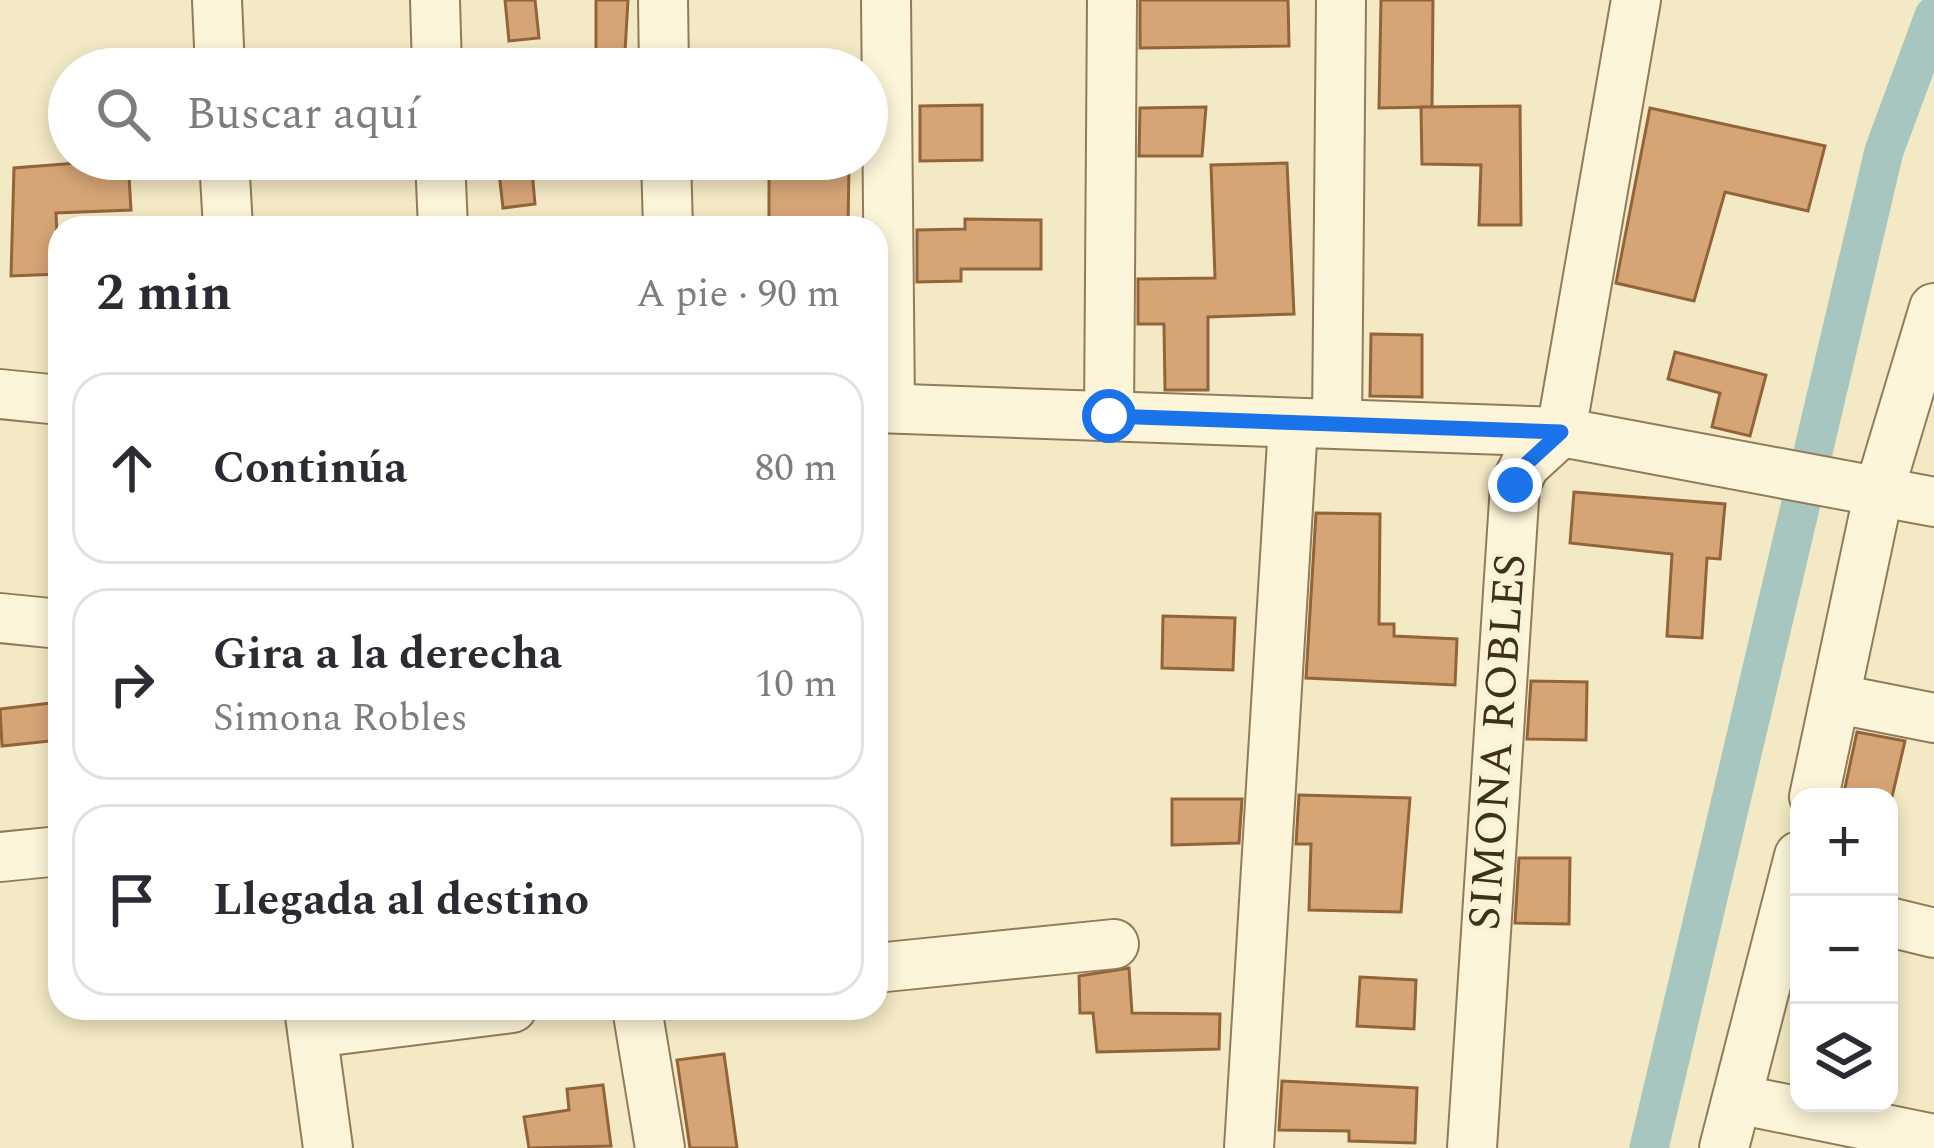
<!DOCTYPE html>
<html lang="es">
<meta charset="utf-8">
<style>
:root{--surface:#fff;--page:#f2f2f3;--text:#2b2b33;--muted:#7c7c81;--line:#e1e1e2}
body{margin:0;font-family:Spectral,serif;background:var(--page);color:var(--text)}
.controls{position:absolute;right:36px;bottom:36px;display:grid;overflow:hidden;border-radius:24px;box-shadow:0 6px 18px #0003}
.controls button{width:108px;height:108px;display:grid;place-items:center;padding:0;border:0;border-bottom:3px solid var(--line);background:var(--surface);color:var(--text);font:60px sans-serif}
.stop{position:absolute;width:36px;height:36px;margin:-27px;border:9px solid #1a73e8;border-radius:50%;background:#fff}
.stop.end{background:#1a73e8;border-color:#fff;box-shadow:0 3px 12px #0008}
.list{margin:0;padding:0;list-style:none}
h2{display:flex;justify-content:space-between;align-items:center;height:156px;margin:0;padding:0 48px;font-size:51px}
h2 small{font-size:39px;font-weight:400;color:var(--muted)}
.list li{display:grid;grid-template-columns:78px 1fr auto;gap:36px;align-items:center;box-sizing:border-box;height:192px;margin:0 24px 24px;padding:0 24px;border:3px solid var(--line);border-radius:36px}
.list b{display:block;font-size:45px;white-space:nowrap}
.list p{margin:0;font-size:39px;white-space:nowrap;color:var(--muted)}
.list em{font-size:39px;font-style:normal;color:var(--muted)}
.icon{flex:none;width:66px;height:66px;fill:none;stroke:currentColor;stroke-width:2;stroke-linecap:round;stroke-linejoin:round}
.map{position:relative;flex:none;width:1934px;height:1148px;overflow:hidden}
.search{position:absolute;background:var(--surface);box-shadow:0 6px 18px #0003;left:48px;top:48px;width:840px;height:132px;display:flex;align-items:center;gap:30px;box-sizing:border-box;padding:0 42px;border-radius:66px;color:var(--muted);font-size:45px}
.panel{position:absolute;background:var(--surface);box-shadow:0 6px 18px #0003;left:48px;top:216px;width:840px;height:804px;border-radius:36px}
.map>svg:first-child{display:block}
.lines{fill:none;stroke-linecap:round;stroke-linejoin:round}
.canal{stroke:#a6c6bf;stroke-width:39}
.building{fill:#d6a576;stroke:#93643a;stroke-width:3}
.minor-casing{stroke:#917b58;stroke-width:52}
.minor{stroke:#fdf5d9;stroke-width:48}
.route{stroke:#1a73e8;stroke-width:15}
.labels{text-anchor:middle;dominant-baseline:central;stroke-width:10;stroke-linejoin:round;paint-order:stroke}
.street-label{font-size:45px;fill:#3f301d;stroke:#faf2d5}
</style>
<div class="map">
<svg width="1934" height="1148" viewBox="0 0 1934 1148">
<rect width="100%" height="100%" fill="#f3e9c4"/>
<g class="lines">
<!-- canal -->
<polyline class="canal" points="1649,1148 1884,151 1934,16"/>
</g>
<!-- building -->
<g class="building">
<polygon points="505,0 535,0 539,38 509,41"/>
<polygon points="596,0 628,0 624,69 596,69"/>
<polygon points="1140,0 1288,0 1289,46 1140,48"/>
<polygon points="1381,0 1433,0 1432,107 1379,108"/>
<polygon points="982,105 982,160 920,161 920,106"/>
<polygon points="1520,106 1521,225 1479,225 1481,165 1422,164 1421,107"/>
<polygon points="1206,107 1202,156 1139,156 1140,108"/>
<polygon points="1650,108 1825,146 1808,211 1725,192 1694,301 1616,283"/>
<polygon points="128,159 131,210 56,213 59,274 11,276 14,168"/>
<polygon points="531,160 535,204 503,208 498,163"/>
<polygon points="769,162 849,163 848,228 769,228"/>
<polygon points="1287,163 1294,314 1208,317 1208,390 1165,390 1164,324 1138,324 1138,279 1215,278 1211,165"/>
<polygon points="965,219 1041,220 1041,269 961,269 961,281 917,282 917,230 965,229"/>
<polygon points="1371,334 1422,335 1422,397 1370,396"/>
<polygon points="1675,352 1766,375 1750,436 1712,427 1720,393 1668,379"/>
<polygon points="1574,492 1725,504 1720,559 1707,558 1702,638 1667,636 1672,554 1570,543"/>
<polygon points="1316,513 1380,514 1379,624 1394,624 1394,636 1457,639 1455,685 1306,678"/>
<polygon points="1163,616 1235,618 1233,670 1162,668"/>
<polygon points="1531,681 1587,682 1586,740 1527,739"/>
<polygon points="60,702 60,740 2,746 0,709"/>
<polygon points="1857,732 1905,741 1892,797 1843,797"/>
<polygon points="1299,795 1410,798 1401,912 1309,910 1311,844 1296,844"/>
<polygon points="1172,799 1242,799 1239,843 1172,845"/>
<polygon points="1519,858 1570,858 1569,924 1515,923"/>
<polygon points="1129,968 1132,1013 1220,1014 1219,1049 1097,1052 1093,1013 1080,1013 1079,976"/>
<polygon points="1360,977 1416,980 1414,1029 1357,1026"/>
<polygon points="724,1054 737,1148 690,1148 677,1060"/>
<polygon points="1282,1081 1417,1088 1415,1143 1349,1141 1349,1131 1279,1130"/>
<polygon points="603,1085 611,1146 529,1148 524,1117 569,1110 567,1089"/>
</g>
<g class="lines">
<!-- minor casing -->
<g class="minor-casing">
<g id="minor">
<polyline points="217,0 220,69"/>
<polyline points="435,0 437,69"/>
<polyline points="663,0 664,69"/>
<polyline points="886,0 890,408"/>
<polyline points="224,159 228,228"/>
<polyline points="440,159 443,228"/>
<polyline points="666,159 668,228"/>
<polyline points="0,394 60,400"/>
<polyline points="876,408 1561,432 1934,502"/>
<polyline points="1109,417 1112,0"/>
<polyline points="1337,424 1341,0"/>
<polyline points="0,618 60,624"/>
<polyline points="1838,699 1934,718"/>
<polyline points="1814,797 1879,491 1934,308"/>
<polyline points="0,857 60,851"/>
<polyline points="1889,922 1934,933"/>
<polyline points="876,968 1114,944"/>
<polyline points="309,1008 328,1148"/>
<polyline points="637,1008 660,1148"/>
<polyline points="313,1033 512,1008"/>
<polyline points="1737,1099 1934,1139"/>
<polyline points="1249,1148 1293,425"/>
<polyline points="1472,1148 1515,485 1525,465 1561,432 1636,0"/>
<polyline points="1724,1148 1799,856"/>
</g>
</g>
<!-- minor -->
<use href="#minor" class="minor"/>
</g>
<g class="lines">
<!-- route -->
<polyline class="route" points="1109,416 1561,432 1525,465 1515,485"/>
</g>
<g class="labels">
<!-- street labels -->
<g class="street-label">
<text transform="translate(1498 742) rotate(-86)">SIMONA ROBLES</text>
</g>
</g>
</svg>
<div class="controls">
<button>+</button>
<button>−</button>
<button><svg class="icon" aria-label="layers" viewBox="0 0 24 24"><path d="M12 4l9 5-9 5-9-5zM3 14l9 5 9-5"/></svg></button>
</div>
<div class="stop" style="left:1109px;top:416px"></div>
<div class="stop end" style="left:1515px;top:485px"></div>
<div class="search"><svg class="icon" aria-label="search" viewBox="0 0 24 24"><circle cx="10" cy="10" r="6"/><path d="M15 15l6 6"/></svg>Buscar aquí</div>
<section class="panel">
<h2>2 min<small>A pie · 90 m</small></h2>
<ul class="list">
<li><svg class="icon" aria-label="ahead" viewBox="0 0 24 24"><path d="M12 20V5M6 11l6-6 6 6"/></svg><div><b>Continúa</b></div><em>80 m</em></li>
<li><svg class="icon" aria-label="right" viewBox="0 0 24 24"><path d="M7 20v-9h11M14 6l5 5-5 5"/></svg><div><b>Gira a la derecha</b><p>Simona Robles</p></div><em>10 m</em></li>
<li><svg class="icon" aria-label="arrive" viewBox="0 0 24 24"><path d="M6 21V4h12l-3 4 3 4H6"/></svg><div><b>Llegada al destino</b></div></li>
</ul>
</section>
</div>
